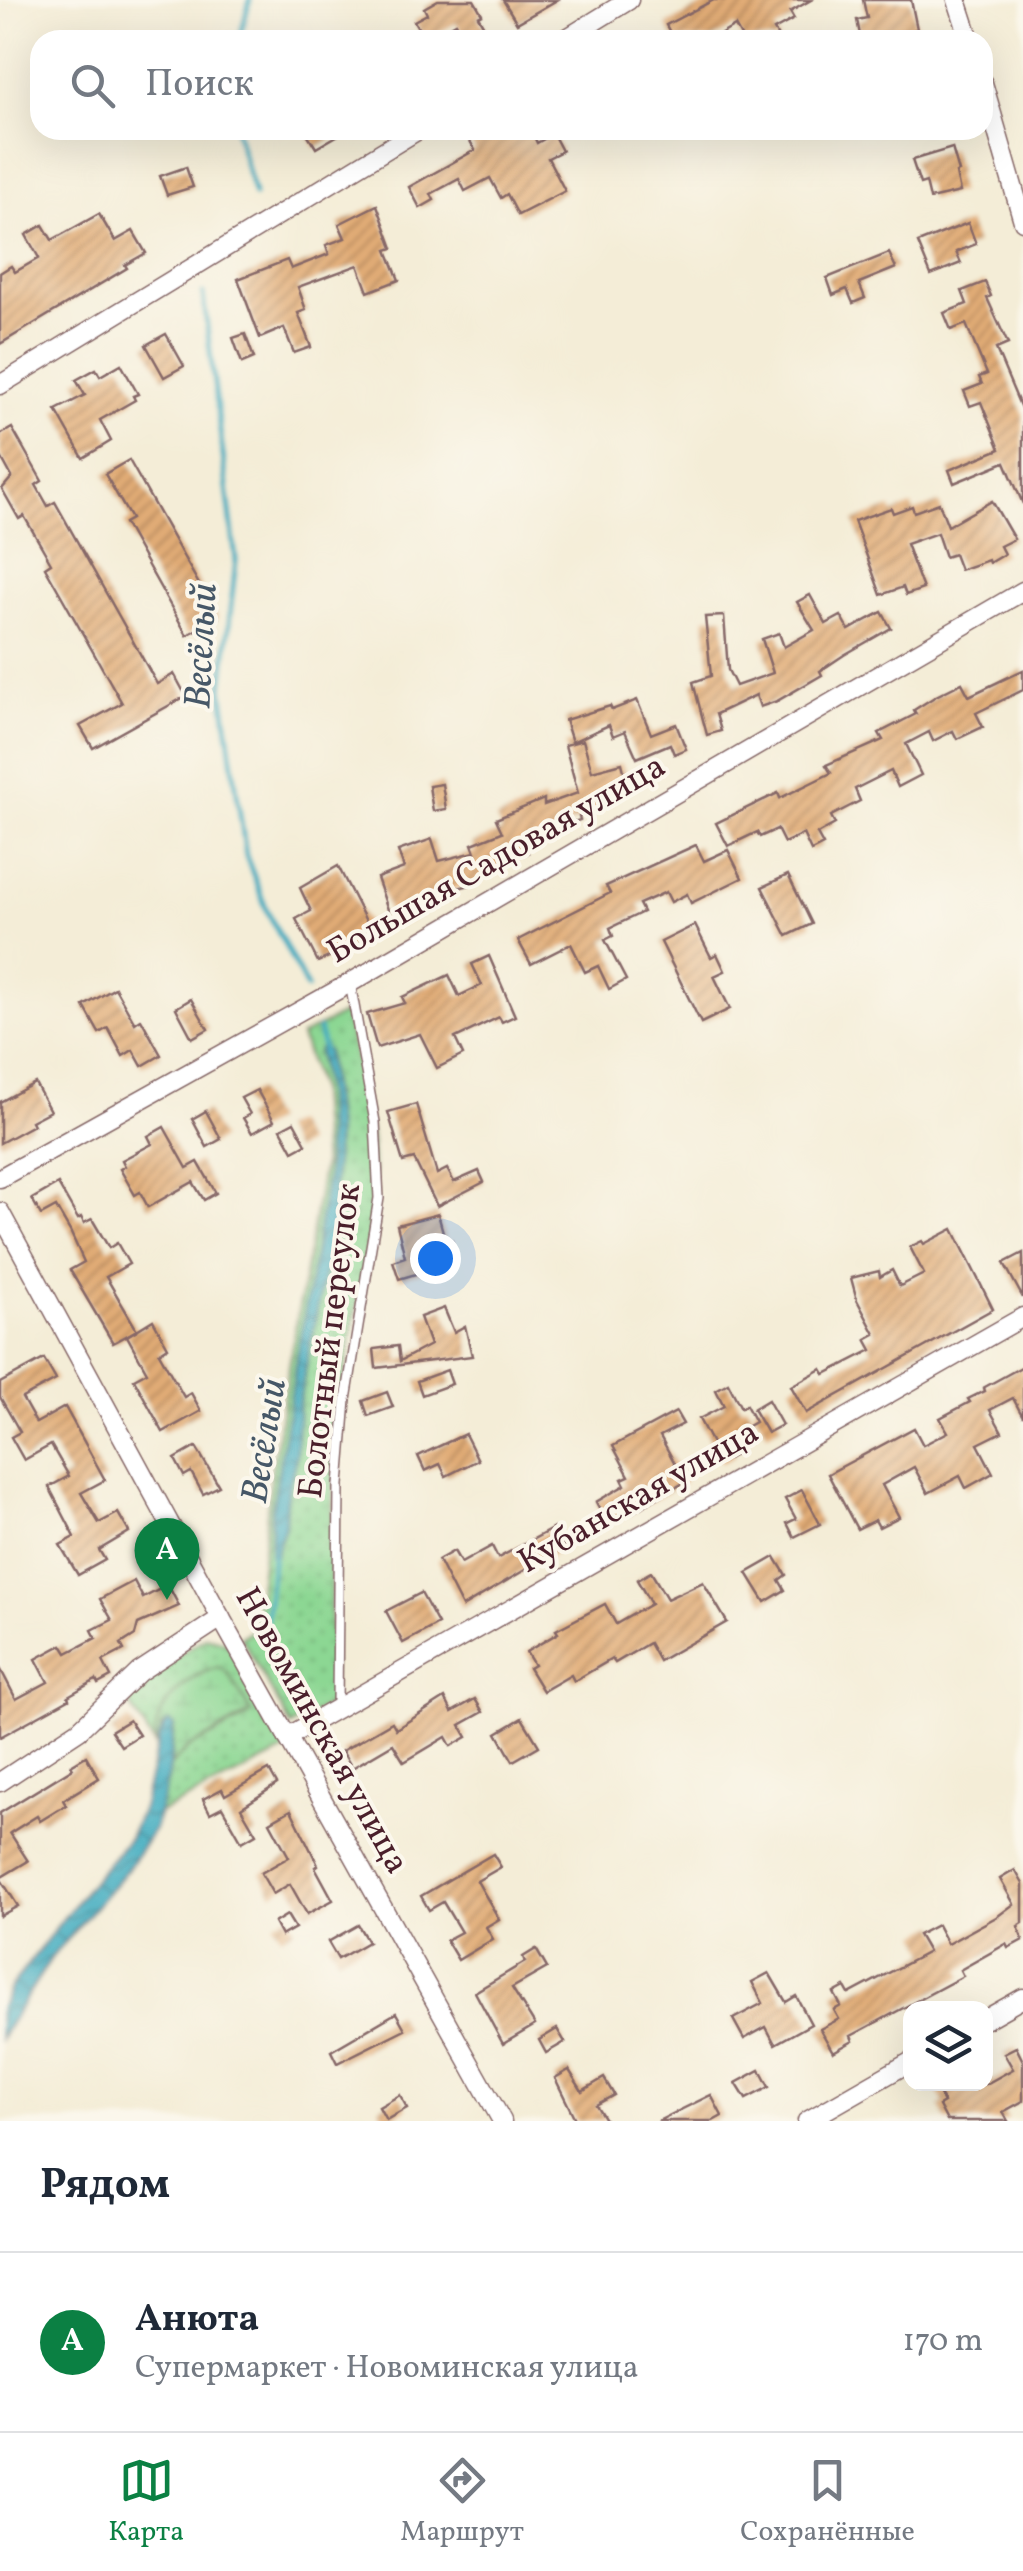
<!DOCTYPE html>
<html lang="ru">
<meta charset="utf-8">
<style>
:root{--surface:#fff;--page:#f2f2f3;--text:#1f2937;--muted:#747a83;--line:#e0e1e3;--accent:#0b8043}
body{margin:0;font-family:Vollkorn,serif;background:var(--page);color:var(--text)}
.controls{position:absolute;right:30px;bottom:30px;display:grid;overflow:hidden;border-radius:20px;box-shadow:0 10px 40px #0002}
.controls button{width:90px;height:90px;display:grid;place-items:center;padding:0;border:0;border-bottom:2px solid var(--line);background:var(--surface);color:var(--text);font:50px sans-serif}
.you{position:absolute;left:435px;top:1258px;width:35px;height:35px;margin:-25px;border:8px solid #fff;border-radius:50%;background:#1a73e8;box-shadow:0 0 0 15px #1a73e833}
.badge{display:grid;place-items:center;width:65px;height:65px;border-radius:50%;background:var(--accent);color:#fff;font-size:32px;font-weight:700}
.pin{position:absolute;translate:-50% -82px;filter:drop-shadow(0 2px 5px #0008)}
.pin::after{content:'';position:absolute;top:52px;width:35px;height:30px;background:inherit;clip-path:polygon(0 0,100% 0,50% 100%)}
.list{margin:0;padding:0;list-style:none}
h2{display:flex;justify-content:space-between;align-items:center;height:130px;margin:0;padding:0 40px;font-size:42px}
h2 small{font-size:32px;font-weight:400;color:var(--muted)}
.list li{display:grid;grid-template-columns:65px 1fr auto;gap:30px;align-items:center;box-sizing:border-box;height:180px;padding:0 40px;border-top:2px solid var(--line)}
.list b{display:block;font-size:38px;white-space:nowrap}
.list p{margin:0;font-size:32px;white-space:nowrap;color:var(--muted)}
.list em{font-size:32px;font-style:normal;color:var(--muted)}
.icon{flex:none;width:55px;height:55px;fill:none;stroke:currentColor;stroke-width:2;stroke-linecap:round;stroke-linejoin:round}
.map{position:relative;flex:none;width:1023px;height:2121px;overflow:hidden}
.search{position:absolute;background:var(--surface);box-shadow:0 10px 40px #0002;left:30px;right:30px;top:30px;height:110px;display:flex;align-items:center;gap:25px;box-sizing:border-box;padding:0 35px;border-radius:30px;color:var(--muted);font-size:38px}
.sheet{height:310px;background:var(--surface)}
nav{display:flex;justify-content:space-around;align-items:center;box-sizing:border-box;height:140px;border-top:2px solid var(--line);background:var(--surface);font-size:28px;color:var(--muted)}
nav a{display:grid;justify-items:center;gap:5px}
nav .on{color:var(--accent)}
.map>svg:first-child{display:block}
.grass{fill:url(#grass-dots);stroke:#6b7b5f;stroke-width:2.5}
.wetland{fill:url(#wetland-marsh);stroke:#6b7b5f;stroke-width:2.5}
.water{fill:url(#water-waves);stroke:#466676;stroke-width:2.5}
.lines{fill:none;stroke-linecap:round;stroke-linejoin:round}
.stream{stroke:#41acc0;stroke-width:5}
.building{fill:url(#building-hatch)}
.lane-casing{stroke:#866767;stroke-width:12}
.street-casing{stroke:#866767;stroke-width:21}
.lane{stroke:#fff;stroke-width:9}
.street{stroke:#fff;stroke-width:18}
.labels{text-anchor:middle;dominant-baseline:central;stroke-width:8;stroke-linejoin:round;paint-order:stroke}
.street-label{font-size:35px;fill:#4a1f2b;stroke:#fbf7ec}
.water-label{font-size:38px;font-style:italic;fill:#465767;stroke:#fbf7ec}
</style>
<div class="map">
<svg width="1023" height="2121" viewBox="0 0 1023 2121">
<defs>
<pattern id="grass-dots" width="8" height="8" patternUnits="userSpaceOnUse" patternTransform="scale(2.5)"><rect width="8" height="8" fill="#8cd793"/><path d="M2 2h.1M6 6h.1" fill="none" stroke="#7ab87f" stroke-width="1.8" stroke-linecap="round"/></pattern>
<pattern id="wetland-marsh" width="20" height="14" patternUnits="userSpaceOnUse" patternTransform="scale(2.5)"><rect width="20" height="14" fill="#8cd793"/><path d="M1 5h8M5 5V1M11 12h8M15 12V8" fill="none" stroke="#7ab87f"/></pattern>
<pattern id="water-waves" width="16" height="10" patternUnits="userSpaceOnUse" patternTransform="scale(2.5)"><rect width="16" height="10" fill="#41acc0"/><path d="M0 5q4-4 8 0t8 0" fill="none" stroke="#388b9c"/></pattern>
<pattern id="building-hatch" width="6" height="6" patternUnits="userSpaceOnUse" patternTransform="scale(2.5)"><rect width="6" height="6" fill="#e1ac76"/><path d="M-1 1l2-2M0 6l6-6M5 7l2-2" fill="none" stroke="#b88b61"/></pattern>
</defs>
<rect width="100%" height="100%" fill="#fbf7ec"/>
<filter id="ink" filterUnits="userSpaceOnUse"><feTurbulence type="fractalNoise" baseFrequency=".01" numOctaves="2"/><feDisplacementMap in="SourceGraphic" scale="20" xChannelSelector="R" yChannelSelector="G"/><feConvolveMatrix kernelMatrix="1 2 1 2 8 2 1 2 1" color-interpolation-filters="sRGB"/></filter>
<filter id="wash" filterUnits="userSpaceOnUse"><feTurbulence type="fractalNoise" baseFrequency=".0048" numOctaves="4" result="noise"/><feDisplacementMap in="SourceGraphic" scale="40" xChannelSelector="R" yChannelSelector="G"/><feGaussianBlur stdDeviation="2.25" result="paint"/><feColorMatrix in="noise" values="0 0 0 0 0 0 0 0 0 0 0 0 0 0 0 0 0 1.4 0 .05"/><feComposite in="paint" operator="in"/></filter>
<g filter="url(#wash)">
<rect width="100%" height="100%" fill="#f4edd7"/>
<!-- grass -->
<g class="grass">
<path d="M345,1013c11,52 27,105 28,158 2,76 -23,152 -32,227 -12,101 -11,204 -10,306l-40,22 -50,-89 14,-8 16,-155 52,-309 -5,-78 -17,-51z"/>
<path d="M207,1637l21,6 59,107 -129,64 12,-48 18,-18 60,-31 -39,-47c-28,11 -59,45 -53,77l-30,-49 17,-22z"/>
</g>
<!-- wetland -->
<path class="wetland" d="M219,1667l9,6 23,40 -63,35 -18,18 4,-41 -11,1 -7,21c-7,-37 31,-72 63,-80z"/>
<!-- water -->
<g class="water">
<polygon points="321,1047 327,1050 336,1129 332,1254 324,1275 299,1404 296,1458 286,1501 285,1526 275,1555 270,1555 271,1515 327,1176 325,1095 318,1051"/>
<polygon points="168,1721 174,1725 169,1775 154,1829 129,1867 51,1958 0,2039 0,2008 10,1988 85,1890 129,1838 142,1808 159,1737"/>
</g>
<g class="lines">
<!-- stream -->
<g class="stream">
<polyline points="239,40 250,0"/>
<polyline points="236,130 254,195"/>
<polyline points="203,294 236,560 222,688 246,856 268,913 307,988"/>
<polyline points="319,1029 323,1050"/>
<polyline points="266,1622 273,1551"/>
</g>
</g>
<g id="blocks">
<!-- building -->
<g class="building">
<polygon points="438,0 474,0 482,14 478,16 492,40 466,40 456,23 425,40 414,21 427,14 424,8"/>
<polygon points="503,0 557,0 517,23"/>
<polygon points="714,0 811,0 790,12 794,19 774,30 780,40 743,40 735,26 711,40 674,40 666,25"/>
<polygon points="863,0 911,0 917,29 913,30 915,38 861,40 857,20 867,18"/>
<polygon points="305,130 347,130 316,148"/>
<polygon points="491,130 531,130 537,143 553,134 562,151 548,158 565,191 518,215 507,194 501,198 490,178 465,191 459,179 431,194 434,200 420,208 409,187 475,150 470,141"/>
<polygon points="952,148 959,172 956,173 960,192 930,199 926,182 920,184 912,160"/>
<polygon points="186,167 193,187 167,195 160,176"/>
<polygon points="377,205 393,248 387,250 399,280 368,292 358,265 298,287 306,310 298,313 311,347 294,353 284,328 260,338 238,279 287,260 291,269 329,254 326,245 345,238 339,224"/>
<polygon points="99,214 115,241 133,231 146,253 125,265 127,268 0,344 0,273 11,266 15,272 39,258 26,235 43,225 52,240"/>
<polygon points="968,223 976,244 956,252 961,263 931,275 918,243"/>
<polygon points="889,253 896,268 859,283 865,298 853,303 847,289 833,295 827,278"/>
<polygon points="985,282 991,296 987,298 1008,344 996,349 1023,413 1023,504 1005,462 954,483 949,470 1000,449 981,402 970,406 964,391 982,384 979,377 987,374 966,324 951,330 944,313 967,304 962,291"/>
<polygon points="166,334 184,366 164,377 146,345"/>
<polygon points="245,334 254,358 242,363 233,338"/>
<polygon points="121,364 138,394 133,396 135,400 100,420 111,441 83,458 56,410 85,395 76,380 96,369 100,376"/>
<polygon points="12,428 42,481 36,485 48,506 55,502 157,684 174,674 186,696 93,748 80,726 122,703 45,567 51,563 24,516 19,519 2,489 12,477 0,455 0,435"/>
<polygon points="129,460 218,618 187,635 124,523 131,519 105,474"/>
<polygon points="992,501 1014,539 1000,546 1004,554 989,563 988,560 960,570 954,554 945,557 937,533 906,544 923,589 906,595 903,587 881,595 854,521 891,508 893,513 912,506 914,512 939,503 948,526"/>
<polygon points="810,595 826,624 841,616 849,630 882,612 891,628 844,655 820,671 822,675 777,701 760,707 756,695 716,714 721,731 707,735 693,682 711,676 705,617 724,616 728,670 736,686 773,673 762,639 779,633 784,647 814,630 797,602"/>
<polygon points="1023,670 1023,690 976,713 983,727 957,739 953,731 933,741 929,732 906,744 921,775 898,787 891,771 855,789 860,801 831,816 835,824 817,834 823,845 811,851 803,834 784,843 777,829 760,837 757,832 728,846 716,823 778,793 780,798 831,773 826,765 883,740 879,733 916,714 914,710 936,696 962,683 969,696"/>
<polygon points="637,700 651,734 676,724 686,749 674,754 670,744 637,758 625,731 613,736 609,725 572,742 565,720 610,706 612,710"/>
<polygon points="583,740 592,771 622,763 628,787 597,796 601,810 579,816 580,820 558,827 560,832 525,845 528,853 504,863 506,867 477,879 478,883 446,891 449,900 409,913 412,920 394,927 377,878 404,868 398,851 432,839 439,861 475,852 472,844 502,832 496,819 544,799 544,805 578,793 565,745"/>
<polygon points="442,784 446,809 433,811 429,786"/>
<polygon points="696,845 704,861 728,850 742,878 691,903 687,894 671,902 666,892 639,904 643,912 610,928 613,936 605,940 626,980 609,989 598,966 585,972 571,944 531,964 518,940 610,893 606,886"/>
<polygon points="338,866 374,937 318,962 296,919 311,911 300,888"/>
<polygon points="788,875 812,924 787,936 762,887"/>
<polygon points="695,925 711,957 717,954 725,971 714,976 730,1009 701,1023 661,942"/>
<polygon points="489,956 515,1016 502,1022 499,1017 455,1038 463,1055 437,1068 420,1034 377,1048 367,1014 405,1003 402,997 449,975 459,996 482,985 472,964"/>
<polygon points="115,988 135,1023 141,1019 161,1055 142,1066 133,1050 123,1056 108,1028 99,1033 84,1006"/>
<polygon points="191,999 208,1029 192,1038 176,1008"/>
<polygon points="35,1083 50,1111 31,1121 33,1125 0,1143 0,1102"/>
<polygon points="257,1090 274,1121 252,1133 243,1118 250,1114 241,1098"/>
<polygon points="416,1104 437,1174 447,1169 454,1182 479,1171 484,1182 437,1206 414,1159 403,1162 388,1112"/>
<polygon points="206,1111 221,1139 207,1147 192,1119"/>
<polygon points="294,1122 306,1144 293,1151 281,1129"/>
<polygon points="164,1127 187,1168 198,1162 216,1193 204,1200 193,1182 148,1207 140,1192 135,1195 120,1169 125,1166 122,1160 152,1144 148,1136"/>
<polygon points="58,1184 78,1219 81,1217 84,1223 92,1219 109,1248 117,1243 129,1264 106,1277 137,1330 113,1343 70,1270 84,1262 70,1231 56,1207 41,1215 32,1199"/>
<polygon points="438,1214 446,1243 452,1241 456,1254 424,1265 426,1271 399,1279 393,1261 405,1257 397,1225"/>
<polygon points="953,1229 993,1309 806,1413 791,1386 822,1369 825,1374 872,1350 866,1339 875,1334 857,1300 851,1278 879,1271 880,1277 892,1270 900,1286 924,1274 910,1247 922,1241 924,1244"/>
<polygon points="1023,1253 1023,1298 1004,1263"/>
<polygon points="444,1308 454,1332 465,1326 472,1356 376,1368 374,1349 398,1346 400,1361 430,1345 420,1317"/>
<polygon points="153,1320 168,1347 159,1353 184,1397 191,1393 201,1411 163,1432 134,1379 147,1372 127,1336"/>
<polygon points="44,1359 56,1380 22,1398 36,1423 65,1407 105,1480 81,1493 99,1523 118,1513 129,1532 99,1550 105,1560 78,1575 60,1545 75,1537 49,1487 69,1476 51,1445 24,1460 11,1437 20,1432 0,1397 0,1383"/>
<polygon points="1023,1366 1023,1417 1013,1398 990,1410 1002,1432 978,1444 993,1473 966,1488 960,1476 928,1493 914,1467 882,1485 899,1517 879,1527 875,1520 857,1529 828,1474 914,1428 923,1445 948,1432 940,1418 970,1402 968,1399 984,1391 983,1388"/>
<polygon points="447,1370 452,1384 422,1395 417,1381"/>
<polygon points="728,1383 741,1408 746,1405 755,1422 726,1438 735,1455 722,1462 699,1419 724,1406 716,1390"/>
<polygon points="387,1392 393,1407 368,1416 363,1401"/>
<polygon points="768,1400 782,1425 767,1433 753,1409"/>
<polygon points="676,1412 683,1424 660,1436 685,1482 616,1522 611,1511 603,1515 596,1502 625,1485 622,1479 629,1476 613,1446"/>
<polygon points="465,1434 478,1460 446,1476 440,1464 425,1471 418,1456"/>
<polygon points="196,1447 219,1486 203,1494 191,1472 184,1476 175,1459"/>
<polygon points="802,1490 820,1524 794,1537 787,1523 796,1519 785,1499"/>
<polygon points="554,1528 564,1547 462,1607 438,1560 454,1551 461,1563 492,1546 498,1558"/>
<polygon points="775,1557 786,1575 779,1580 785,1590 765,1602 747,1573"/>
<polygon points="651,1572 667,1599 703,1582 727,1622 659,1661 649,1643 615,1663 612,1659 574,1681 571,1675 543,1691 529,1668 534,1665 526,1652 558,1633 556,1630 605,1604 616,1624 651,1604 637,1580"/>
<polygon points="134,1581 143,1598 168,1585 179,1606 138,1624 135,1635 121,1644 124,1650 103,1661 111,1677 98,1684 96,1680 68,1696 69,1699 0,1737 0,1668 16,1699 48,1682 36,1659 62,1645 67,1653 96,1638 92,1630 112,1620 100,1599"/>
<polygon points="421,1593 438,1624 403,1643 386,1611"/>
<polygon points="445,1698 452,1712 475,1699 483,1712 460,1725 467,1737 451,1746 446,1737 404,1762 393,1744 352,1768 342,1751 392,1722 396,1729"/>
<polygon points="522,1718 539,1746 513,1761 497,1733"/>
<polygon points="129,1720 139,1735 121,1746 111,1731"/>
<polygon points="86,1756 99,1778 63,1800 66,1805 40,1821 37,1816 10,1833 28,1861 0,1878 18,1906 0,1916 0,1813 73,1768 71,1765"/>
<polygon points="269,1770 277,1784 241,1808 256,1834 242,1842 222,1807 210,1813 203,1799 222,1789 225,1795"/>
<polygon points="291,1810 318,1865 315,1867 333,1900 307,1914 290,1884 273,1894 261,1873 289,1857 270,1822"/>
<polygon points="493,1854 501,1867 477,1881 499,1919 486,1927 493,1939 458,1960 446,1940 461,1932 443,1902 429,1910 421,1896"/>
<polygon points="1015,1870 1023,1884 1023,1923 1018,1926 1023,1940 1008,1948 1006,1944 960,1970 963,1976 851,2036 853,2041 833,2052 820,2029 839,2019 834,2010 841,2006 834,1993 845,1987 849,1994 928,1952 918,1935 937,1925 947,1944 998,1916 1014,1904 1000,1879"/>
<polygon points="287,1915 295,1928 281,1936 274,1923"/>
<polygon points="358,1925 368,1942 338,1959 328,1942"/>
<polygon points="536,1949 547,1968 512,1988 535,2025 503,2044 475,1992 525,1962 523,1957"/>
<polygon points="769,1973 786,2002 796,1996 811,2024 775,2044 766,2027 744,2039 733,2019 763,2003 752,1982"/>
<polygon points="396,2013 405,2029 337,2063 331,2051"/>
<polygon points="557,2029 565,2042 546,2053 539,2040"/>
<polygon points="1016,2047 1023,2061 1023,2101 1003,2112 1008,2121 947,2121 939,2106 944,2103 933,2084 986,2084 1013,2069 1004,2053"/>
<polygon points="569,2070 582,2091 604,2078 614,2095 596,2105 606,2121 576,2121 555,2078"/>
<polygon points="760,2070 769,2087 746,2099 736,2083"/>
<polygon points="400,2095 407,2108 386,2120 379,2107"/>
<polygon points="711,2095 722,2116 713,2121 658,2121"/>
</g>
</g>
</g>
<g filter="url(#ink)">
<use href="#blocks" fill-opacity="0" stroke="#866767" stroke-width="2.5"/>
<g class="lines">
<!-- lane casing -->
<g class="lane-casing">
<polyline id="lane" points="337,1707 339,1485 346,1400 379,1198 375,1122 350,983"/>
</g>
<!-- street casing -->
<g class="street-casing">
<g id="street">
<polyline points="957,0 970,40"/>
<polyline points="564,40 629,0"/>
<polyline points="983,83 1023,221"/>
<polyline points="0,385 418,130"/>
<polyline points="0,1178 350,983 1023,591"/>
<polyline points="0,1212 221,1618 502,2121"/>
<polyline points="287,1737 1023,1317"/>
<polyline points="0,1782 79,1730 139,1672 221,1618"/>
<polyline points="986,2019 1023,1998"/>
<polyline points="807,2121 910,2062"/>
</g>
</g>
<!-- lane -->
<use href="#lane" class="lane"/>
<!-- street -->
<use href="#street" class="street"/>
</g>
</g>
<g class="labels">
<!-- street labels -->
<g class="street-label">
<text transform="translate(497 860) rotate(-30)">Большая Садовая улица</text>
<text transform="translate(331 1341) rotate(-83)">Болотный переулок</text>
<text transform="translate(639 1498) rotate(-30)">Кубанская улица</text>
<text transform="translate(321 1731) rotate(61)">Новоминская улица</text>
</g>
<!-- water labels -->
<g class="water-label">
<text transform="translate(203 646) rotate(-87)">Весёлый</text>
<text transform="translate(266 1441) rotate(-81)">Весёлый</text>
</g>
</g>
</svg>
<div class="controls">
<button><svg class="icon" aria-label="layers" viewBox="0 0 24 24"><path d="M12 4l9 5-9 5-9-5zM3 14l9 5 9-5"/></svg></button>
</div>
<div class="you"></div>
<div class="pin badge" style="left:167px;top:1600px">A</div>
<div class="search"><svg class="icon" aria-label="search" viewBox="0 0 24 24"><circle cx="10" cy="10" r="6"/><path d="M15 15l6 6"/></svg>Поиск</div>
</div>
<section class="sheet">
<h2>Рядом<small></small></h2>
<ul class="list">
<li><span class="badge">A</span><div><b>Анюта</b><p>Супермаркет · Новоминская улица</p></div><em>170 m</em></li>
</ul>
</section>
<nav>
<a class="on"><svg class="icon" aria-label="map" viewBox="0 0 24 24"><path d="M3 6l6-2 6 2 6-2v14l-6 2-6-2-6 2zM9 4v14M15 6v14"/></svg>Карта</a>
<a><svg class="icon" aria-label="directions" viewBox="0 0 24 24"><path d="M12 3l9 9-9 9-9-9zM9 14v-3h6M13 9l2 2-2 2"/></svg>Маршрут</a>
<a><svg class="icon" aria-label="saved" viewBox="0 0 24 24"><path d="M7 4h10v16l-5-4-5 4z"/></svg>Сохранённые</a>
</nav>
